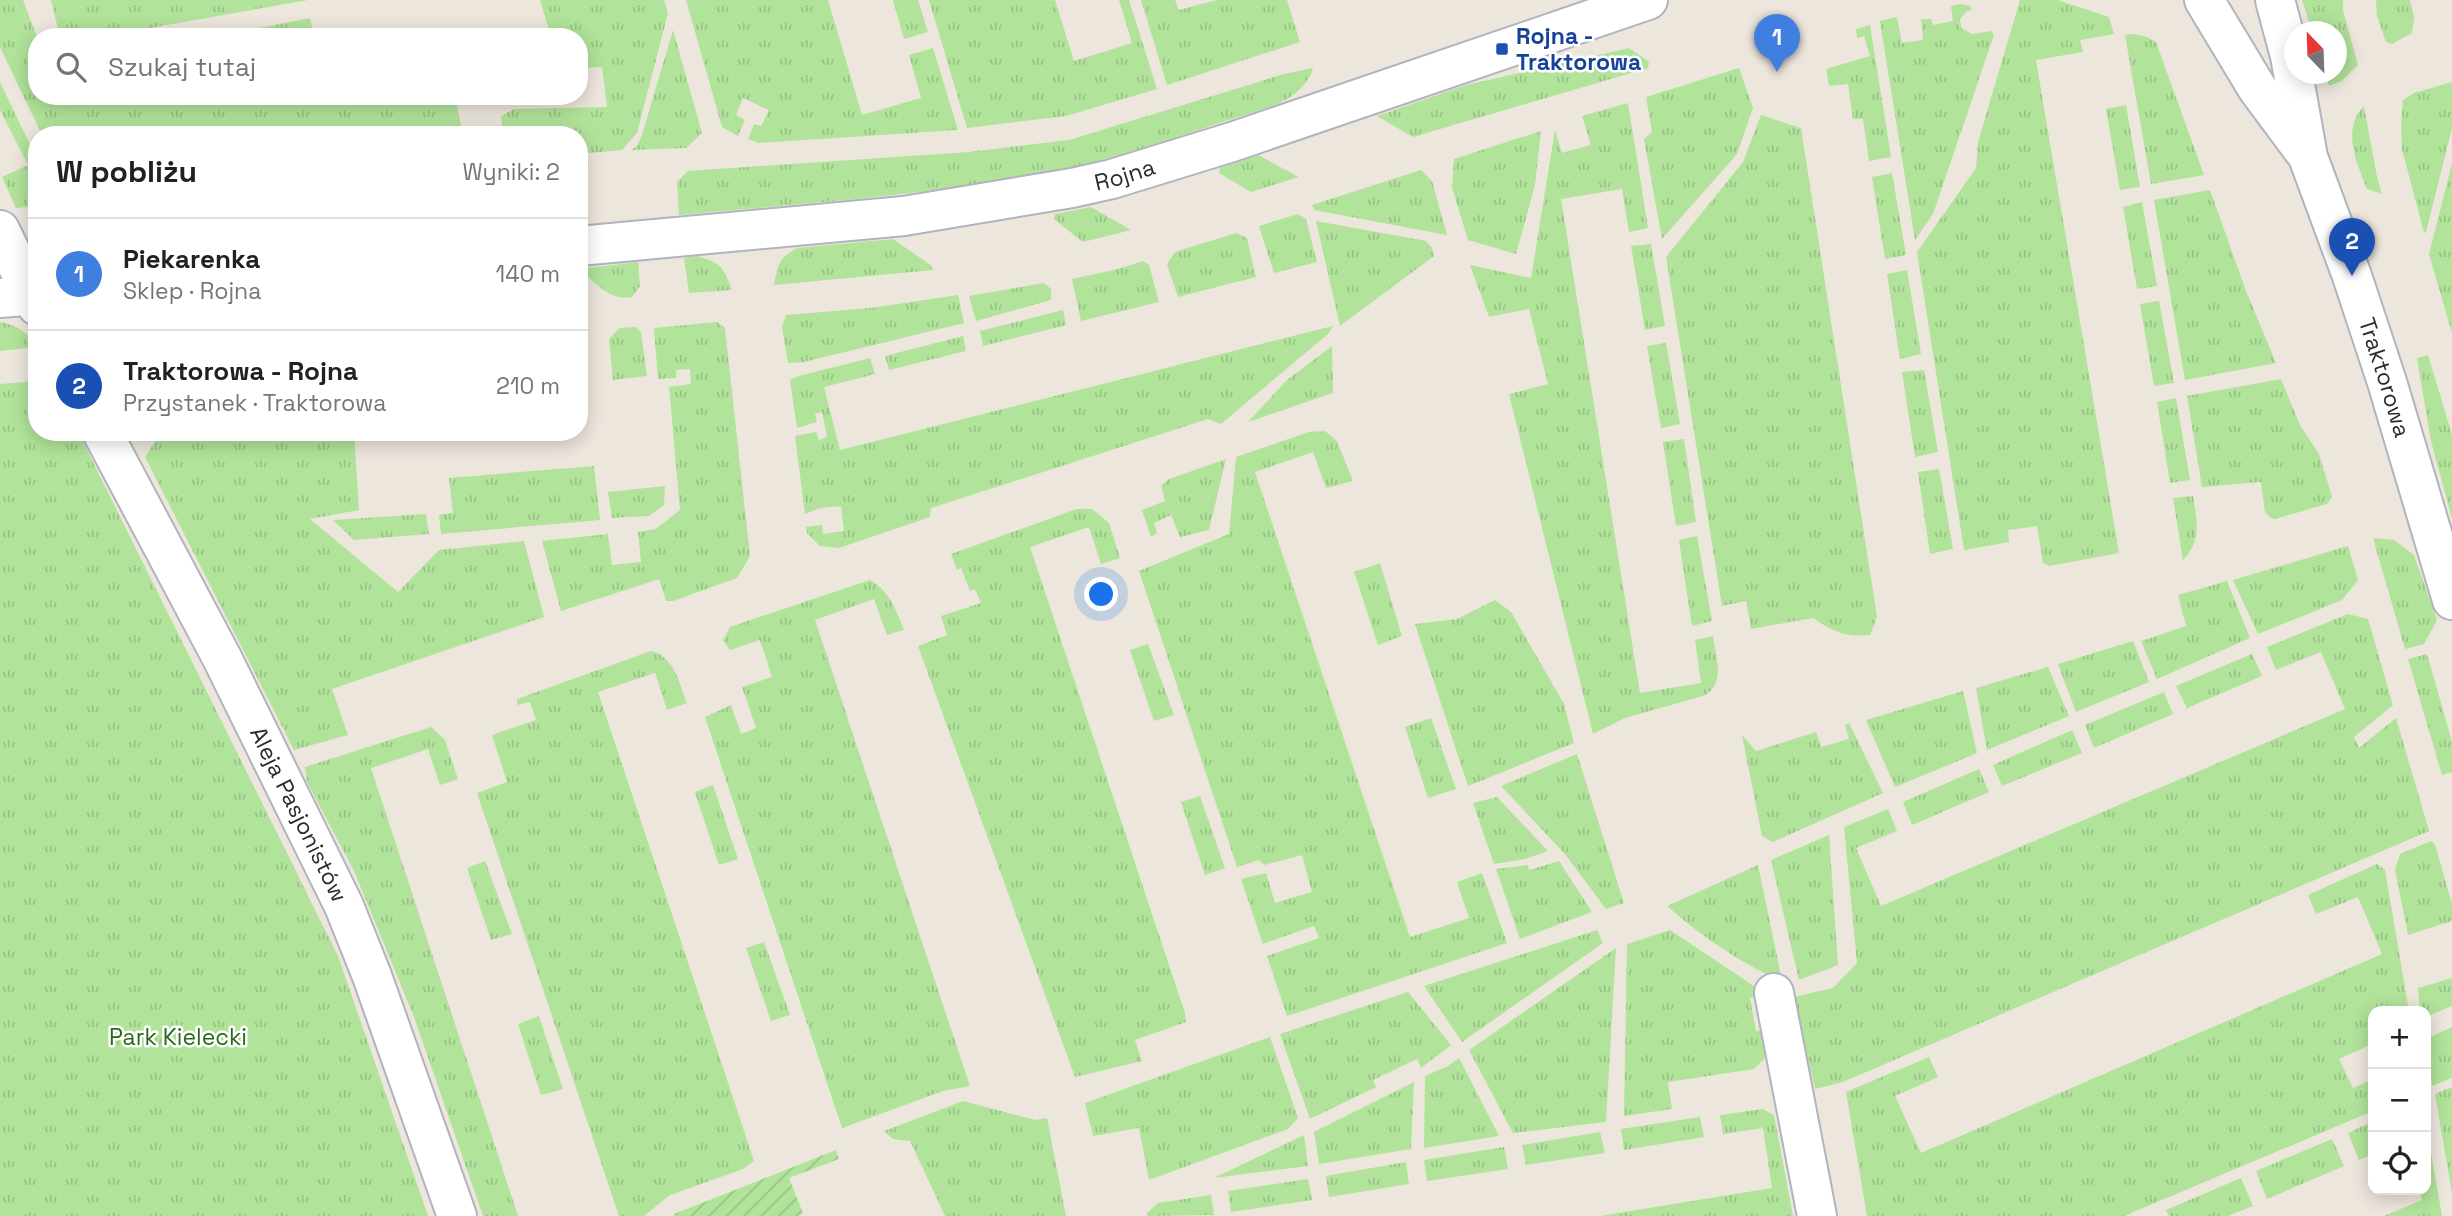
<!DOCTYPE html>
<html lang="pl">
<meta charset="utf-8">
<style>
:root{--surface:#fff;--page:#f6f6f6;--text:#202124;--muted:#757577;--line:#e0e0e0;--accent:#db2777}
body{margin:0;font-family:"Space Grotesk",sans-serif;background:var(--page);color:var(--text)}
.controls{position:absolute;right:21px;bottom:21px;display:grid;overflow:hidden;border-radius:14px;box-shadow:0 4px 18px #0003}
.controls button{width:63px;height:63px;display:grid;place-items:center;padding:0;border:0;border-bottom:2px solid var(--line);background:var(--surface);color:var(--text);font:35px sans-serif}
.compass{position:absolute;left:2284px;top:21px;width:63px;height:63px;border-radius:50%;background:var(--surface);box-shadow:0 4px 18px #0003;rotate:337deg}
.you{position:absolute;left:1102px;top:595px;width:24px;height:24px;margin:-18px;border:5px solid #fff;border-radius:50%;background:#1a73e8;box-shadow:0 0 0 10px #1a73e833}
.badge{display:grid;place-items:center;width:46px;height:46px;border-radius:50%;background:var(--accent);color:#fff;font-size:23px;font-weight:700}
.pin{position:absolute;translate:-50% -58px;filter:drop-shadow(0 2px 4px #0008)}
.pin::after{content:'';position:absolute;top:37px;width:24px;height:21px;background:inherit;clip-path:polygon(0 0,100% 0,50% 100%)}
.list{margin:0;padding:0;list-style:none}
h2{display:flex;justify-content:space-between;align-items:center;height:91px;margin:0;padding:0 28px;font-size:30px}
h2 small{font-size:23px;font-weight:400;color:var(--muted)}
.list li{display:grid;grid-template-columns:46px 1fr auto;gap:21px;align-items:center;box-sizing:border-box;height:112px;padding:0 28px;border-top:2px solid var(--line)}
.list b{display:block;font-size:26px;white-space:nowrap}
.list p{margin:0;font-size:23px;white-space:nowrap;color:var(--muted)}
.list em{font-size:23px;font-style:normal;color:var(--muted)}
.icon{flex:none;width:38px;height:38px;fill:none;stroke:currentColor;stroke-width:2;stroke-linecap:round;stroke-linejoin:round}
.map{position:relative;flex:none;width:2452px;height:1216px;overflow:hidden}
.search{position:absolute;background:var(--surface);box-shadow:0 4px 18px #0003;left:28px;top:28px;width:560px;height:77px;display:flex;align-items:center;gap:18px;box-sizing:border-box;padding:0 24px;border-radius:28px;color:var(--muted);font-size:26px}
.panel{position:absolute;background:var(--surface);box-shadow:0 4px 18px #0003;left:28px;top:126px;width:560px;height:315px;border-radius:28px}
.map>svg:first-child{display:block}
.grass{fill:url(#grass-tufts)}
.garden{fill:url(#garden-furrows)}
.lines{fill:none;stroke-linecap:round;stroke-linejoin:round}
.street-casing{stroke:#b1b3be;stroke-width:42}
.secondary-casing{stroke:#b1b3be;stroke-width:42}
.street{stroke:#fff;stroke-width:38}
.secondary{stroke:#fff;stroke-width:38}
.transit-dot{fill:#1a4fb4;stroke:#fff;stroke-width:2.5}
.labels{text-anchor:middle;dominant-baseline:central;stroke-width:5;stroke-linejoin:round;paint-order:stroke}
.transit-label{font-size:23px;font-weight:bold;fill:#164399;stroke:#fff;text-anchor:start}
.street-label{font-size:23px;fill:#2b2b2b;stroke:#fff}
.park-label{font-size:23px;fill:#29681a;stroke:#fff}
</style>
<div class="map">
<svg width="2452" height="1216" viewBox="0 0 2452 1216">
<defs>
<pattern id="grass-tufts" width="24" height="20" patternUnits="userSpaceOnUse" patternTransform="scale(1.75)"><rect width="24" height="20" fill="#b1e39a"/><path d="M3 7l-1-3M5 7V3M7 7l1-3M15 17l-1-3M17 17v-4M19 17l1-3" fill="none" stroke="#98c385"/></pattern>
<pattern id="garden-furrows" width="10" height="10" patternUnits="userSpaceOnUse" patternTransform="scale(1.75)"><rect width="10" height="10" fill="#b1e39a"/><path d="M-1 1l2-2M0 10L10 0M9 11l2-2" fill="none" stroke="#98c385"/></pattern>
</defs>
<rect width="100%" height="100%" fill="#ede6dd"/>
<!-- grass -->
<g class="grass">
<polygon points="0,0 23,0 37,37 37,96 455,96 463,135 42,135 0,47"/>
<polygon points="51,0 308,0 99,37 62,37 59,33"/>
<polygon points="540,0 664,0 668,13 637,133 622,150 579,154 579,135 503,135 501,116 514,109 607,107 602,67 579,68 579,37 551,37"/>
<polygon points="686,0 828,0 862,115 921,98 909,55 933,48 958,130 759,143 748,139 754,124 761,126 769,110 743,98 736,115 745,120 738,136 722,127"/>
<polygon points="893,0 918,0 928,32 904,39"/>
<polygon points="929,0 1055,0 1074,61 1132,43 1119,0 1129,0 1157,89 1066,116 967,128"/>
<polygon points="1141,0 1175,0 1179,10 1217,0 1287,0 1300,42 1167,85"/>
<polygon points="2020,0 2058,0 2109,17 2114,34 2080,40 2083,52 2036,60 2119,553 2049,566 2043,563 2037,526 2008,530 2009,542 1964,550 1917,252 1976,168 1978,142"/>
<polygon points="2302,0 2343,0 2343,10 2358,65 2342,81 2329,86 2325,74 2336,74 2336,32 2312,31"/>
<polygon points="2376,0 2410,0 2414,17 2412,33 2392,44 2386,42 2377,16"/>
<polygon points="1961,4 1970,6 1972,10 1967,11 1960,19 1961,28 1972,34 1991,31 1994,35 1933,214 1915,240 1880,21 1897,17 1902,43 1923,40 1921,19 1931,19 1933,25 1953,21 1951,6"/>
<polygon points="310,18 314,37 213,37"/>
<polygon points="1870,25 1891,157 1869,161 1863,119 1853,119 1848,84 1829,86 1826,69 1870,56 1864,36 1857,38 1856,29"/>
<polygon points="673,30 702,133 686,148 631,150 637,146 642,135"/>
<polygon points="2135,34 2147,37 2156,42 2204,175 2151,184 2125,35"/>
<polygon points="1629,48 1649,62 1648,68 1413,137 1377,116 1466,85"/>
<path d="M1313,68c-11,37 -59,43 -91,54 -47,16 -94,32 -142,43 -131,30 -267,37 -401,50l-2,-33 11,-11 281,-19 100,-12 215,-66z"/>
<polygon points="1739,68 1753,108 1737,154 1662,239 1644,139 1652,132 1646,97"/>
<polygon points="0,82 37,159 37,206 16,208 2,177 28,165 0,110"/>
<polygon points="2452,82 2452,128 2426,232 2424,233 2402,149 2401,127 2403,100 2414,93"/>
<path d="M1628,103l20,125 -19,4 -7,-43 -61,10 79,494 61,-10 -6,-43 18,-4c3,22 13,49 -10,60l-78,22 -32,16 -84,-340 39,-10 -19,-75 -40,8 -19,-52 61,13 24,-148 7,23 29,-8 -9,-29z"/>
<polygon points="2126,105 2140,187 2120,190 2106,109"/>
<path d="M2364,106l13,71 5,17 -15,-5c-10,-26 -26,-60 -3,-83z"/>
<path d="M1761,115l40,13 76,489 -7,18c-25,2 -37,-3 -57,-17l-62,11 -5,-28 -24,5 -56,-349 77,-95z"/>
<polygon points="1541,131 1535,185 1516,254 1468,240 1452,188 1454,159"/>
<polygon points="1258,155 1299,177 1251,192 1219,173 1220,168"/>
<polygon points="2452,163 2452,333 2429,254"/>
<polygon points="1421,170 1432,181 1447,235 1314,210 1312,205"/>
<polygon points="1892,173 1906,255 1885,259 1872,177"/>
<polygon points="2210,190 2246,291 2276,363 2185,380 2154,200"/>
<polygon points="2142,202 2157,286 2137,289 2123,207"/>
<polygon points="1091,207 1131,230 1083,242 1054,219 1055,214"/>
<polygon points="1298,214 1306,219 1317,262 1274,273 1259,226"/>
<polygon points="1316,221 1426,241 1432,248 1434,256 1340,326"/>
<polygon points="1236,233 1247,238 1256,277 1178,297 1167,264 1175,252"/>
<path d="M893,239l39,27 1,4 -159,15c4,-21 4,-26 23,-37z"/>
<polygon points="1651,244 1665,326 1645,330 1631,246"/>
<path d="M697,256c24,7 26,10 35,34l-43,3 -5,-35z"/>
<polygon points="1143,261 1149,265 1159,302 1081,321 1072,279 1118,269"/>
<path d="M638,262l2,24 -8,11c-23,4 -36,-14 -53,-28z"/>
<polygon points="1907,270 1921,354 1900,359 1887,274"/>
<polygon points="1044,283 1051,289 1051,300 976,321 969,296"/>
<polygon points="958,295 964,323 804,362 788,363 782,327 786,315 871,308"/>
<polygon points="2159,301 2174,383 2154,386 2140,304"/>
<polygon points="1063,310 1066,325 983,346 980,331"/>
<path d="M0,322c16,3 28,10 37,25l-37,4z"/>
<polygon points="717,322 725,328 750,556 737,578 673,601 666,601 659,579 561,611 542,541 608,534 612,565 641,562 638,532 656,529 680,510 669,387 691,384 690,369 676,370 676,378 658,379 654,328"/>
<polygon points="1333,326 1328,334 1221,424 1208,419 931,508 930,517 839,548 820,546 807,533 806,527 822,525 823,534 844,531 841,506 820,508 805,514 795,436 816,432 819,440 827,437 822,412 815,414 817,422 797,428 790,380 798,376 870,358 875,374 824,387 840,450"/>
<polygon points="636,327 641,332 647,376 613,380 609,339 619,328"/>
<polygon points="963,336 966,351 889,370 885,356"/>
<polygon points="1666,343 1680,424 1661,428 1647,346"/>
<polygon points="1332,346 1333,393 1248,422 1287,380"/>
<polygon points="2428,355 2452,435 2452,519 2431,441 2417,358"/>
<polygon points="1924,370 1938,452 1915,457 1902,372"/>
<polygon points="2281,379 2300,425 2319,454 2332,497 2327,504 2275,519 2271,518 2265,512 2261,482 2202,487 2187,396"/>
<polygon points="37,381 37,432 78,432 338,956 428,1216 0,1216 0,384"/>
<polygon points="2176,398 2190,480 2170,483 2157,402"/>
<polygon points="1325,431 1337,441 1353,481 1326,488 1313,452 1255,472 1410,937 1469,918 1457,882 1482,873 1507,943 1287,1016 1267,956 1319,938 1314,926 1263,944 1241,879 1266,873 1275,903 1312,892 1302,855 1264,865 1259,860 1237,867 1139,571 1229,534 1236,457 1309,432"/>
<polygon points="161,432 354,432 359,510 310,519 398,592 439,550 524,541 544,617 332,689 348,735 294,750 145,457"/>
<polygon points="1684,439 1696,522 1676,526 1663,442"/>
<polygon points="1226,459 1209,530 1180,537 1171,515 1154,523 1157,533 1151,537 1142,510 1165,501 1161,486 1169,479"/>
<polygon points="594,466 600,520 441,534 439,515 453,513 449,478"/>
<polygon points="1939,469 1953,549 1930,554 1918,472"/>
<polygon points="665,486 664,505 649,516 612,518 608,492"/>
<path d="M2193,496c4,25 9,44 -10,64l-10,-62z"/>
<polygon points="1077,509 1092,509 1109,523 1120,558 1101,564 1089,527 1030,547 1185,1013 1186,1022 1135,1040 1142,1061 1075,1077 918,646 947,635 941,616 981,603 975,589 970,591 961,568 957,570 951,554"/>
<polygon points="426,514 429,534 354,540 333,520"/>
<polygon points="1697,536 1712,621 1692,626 1679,540"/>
<polygon points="2373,538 2394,540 2414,555 2437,620 2424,644 2405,649"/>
<polygon points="2348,546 2358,580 2342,600 2258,634 2233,580"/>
<polygon points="1380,563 1402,636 1378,645 1354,572"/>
<path d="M870,580c20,11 26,31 34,50l-17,5 -13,-36 -59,21 155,466 -27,5 -101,37 -137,-411 26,-12 10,29 15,-6 -14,-41 30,-10 -12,-37 -30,10 -7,-10 7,-13z"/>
<polygon points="2227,581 2250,638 2157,679 2141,641 2186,626 2178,595"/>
<polygon points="1495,600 1511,612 1564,704 1574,743 1468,786 1415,624 1457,619"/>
<polygon points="2348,614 2368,619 2393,705 2354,737 2359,748 2396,718 2429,831 1843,1082 1815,1089 1794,997 1833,988 1857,963 1844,827 1888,809 1897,831 1856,848 1881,906 2345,709 2321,652 2276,670 2267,647"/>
<polygon points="2133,641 2149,682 2076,712 2058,664"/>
<polygon points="1148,644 1174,715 1154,721 1130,650"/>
<path d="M651,651c23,5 28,32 36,52l-20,7 -12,-37 -57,19 156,469 -11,8 -73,26 -26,21h-25l-142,-423 30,-11 -15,-47 44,-15 -6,-18 -13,3v-6z"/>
<polygon points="2252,654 2262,676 2187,708 2176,686"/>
<polygon points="2427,654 2452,742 2452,772 2442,775 2408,659"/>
<polygon points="2048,667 2069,716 1987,750 1976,688"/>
<polygon points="1963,691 1977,753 1895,787 1866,720"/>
<polygon points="2164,692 2173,714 2094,748 2085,725"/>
<polygon points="1431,718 1456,789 1428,798 1405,727"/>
<polygon points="1849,723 1883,793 1773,842 1762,836 1742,735 1756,751 1816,732 1821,747 1849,739 1845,725"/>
<polygon points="431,727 445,740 458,779 440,785 428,749 371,768 518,1216 483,1216 414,1017 354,871 307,782 305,767"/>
<polygon points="2072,730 2082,753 2002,786 1993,765"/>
<polygon points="1577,754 1624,903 1606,909 1564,853 1501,786"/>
<polygon points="1979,769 1989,792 1912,825 1903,802"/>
<polygon points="713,785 738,859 719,865 695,792"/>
<polygon points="1200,796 1225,868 1205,875 1181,802"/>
<polygon points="1497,797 1548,851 1525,859 1494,864 1473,803"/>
<polygon points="1829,835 1838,965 1799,980 1771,860"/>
<polygon points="2431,841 2435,845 2452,904 2452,921 2408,935 2395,869 2400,854"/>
<polygon points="485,861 512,934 491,940 467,868"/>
<polygon points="1559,861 1592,912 1520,939 1496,869 1528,865 1529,870"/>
<polygon points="2377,864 2385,870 2409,1011 2373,1011 2373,1050 2370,1045 2339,1059 2353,1088 2373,1079 2373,1111 2124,1216 1867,1216 1846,1092 1929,1057 1938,1077 1895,1096 1921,1153 2382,954 2358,897 2316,914 2308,895"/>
<path d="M1758,865l24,116c-41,-17 -82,-46 -115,-75z"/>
<polygon points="1597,930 1603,943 1462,1042 1424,986"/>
<polygon points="1670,930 1766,994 1750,998 1756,1031 1772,1028 1770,1053 1754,1069 1668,1082 1672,1109 1624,1116 1627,944"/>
<polygon points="764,942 790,1015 771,1021 746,948"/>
<polygon points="1616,948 1606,1122 1513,1133 1469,1050"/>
<polygon points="2452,978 2452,1006 2426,1017 2426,1011 2420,1011 2418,988"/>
<polygon points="1408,992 1451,1045 1421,1068 1417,1059 1373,1080 1376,1087 1310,1119 1280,1034"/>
<polygon points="539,1016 563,1089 541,1095 518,1024"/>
<polygon points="2452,1027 2452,1078 2432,1086 2426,1039"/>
<polygon points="1270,1037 1298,1118 1288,1129 1149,1180 1139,1128 1093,1136 1085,1103"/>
<polygon points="1459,1058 1499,1136 1424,1148 1425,1076 1448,1066"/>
<polygon points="1414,1082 1411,1149 1319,1164 1314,1132"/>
<polygon points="2452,1087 2452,1193 2435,1094"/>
<polygon points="963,1101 1035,1120 1047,1118 1066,1216 945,1216 910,1141 893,1139 884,1131"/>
<polygon points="1763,1109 1774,1115 1793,1216 1600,1216 1772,1188 1763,1128 1723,1134 1720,1115"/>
<polygon points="1700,1117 1704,1137 1624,1150 1621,1129"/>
<polygon points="2373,1121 2373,1154 2359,1160 2348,1133"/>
<polygon points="2426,1124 2442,1216 2384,1216 2422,1200 2418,1190 2426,1190"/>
<polygon points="1600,1132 1605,1153 1526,1165 1522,1145"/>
<polygon points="1304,1135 1308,1166 1214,1178"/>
<polygon points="2332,1139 2344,1166 2267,1199 2256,1171"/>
<polygon points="1504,1147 1508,1169 1427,1181 1424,1160"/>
<polygon points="1406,1162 1409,1184 1329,1197 1326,1176"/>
<polygon points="2241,1178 2253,1206 2228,1216 2169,1216 2166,1210"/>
<polygon points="1308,1179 1312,1200 1231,1212 1228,1191"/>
<polygon points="1211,1195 1214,1215 1147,1216 1147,1213 1158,1203"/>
</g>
<!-- garden -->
<polygon class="garden" points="836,1150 839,1159 789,1178 803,1213 798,1216 675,1216 674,1214"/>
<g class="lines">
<!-- street casing -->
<g class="street-casing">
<g id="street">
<polyline points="0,230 37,306"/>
<path id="s1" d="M102,432l120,226 122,248 28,70 85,240"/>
<polyline points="1774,993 1817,1216"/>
</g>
</g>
<!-- secondary casing -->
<g class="secondary-casing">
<g id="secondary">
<polyline points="2204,0 2257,88 2303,150"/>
<path id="s2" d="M2275,0l15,56 18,101 44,119 35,106 65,218"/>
<path id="s3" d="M579,246l325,-30 168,-28 40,-9 120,-37 416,-142"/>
<polyline points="0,298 37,295"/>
</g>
</g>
<!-- street -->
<use href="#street" class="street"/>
<!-- secondary -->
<use href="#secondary" class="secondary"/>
</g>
<!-- markers -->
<rect class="transit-dot" x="1495" y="42" width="14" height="14" rx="3.5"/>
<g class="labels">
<!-- transit labels -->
<g class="transit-label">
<text x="1516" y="36">Rojna -<tspan x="1516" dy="26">Traktorowa</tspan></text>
</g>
<!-- street labels -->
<g class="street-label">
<text stroke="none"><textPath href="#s3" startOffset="551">Rojna</textPath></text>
<text stroke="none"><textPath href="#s2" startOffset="394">Traktorowa</textPath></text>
<text stroke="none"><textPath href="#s1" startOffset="430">Aleja Pasjonistów</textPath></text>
</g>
<!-- park labels -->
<g class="park-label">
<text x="178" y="1037">Park Kielecki</text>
</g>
</g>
</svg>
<div class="controls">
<button>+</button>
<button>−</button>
<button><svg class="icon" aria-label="locate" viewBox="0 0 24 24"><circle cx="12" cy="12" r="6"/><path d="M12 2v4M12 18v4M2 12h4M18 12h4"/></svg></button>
</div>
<svg class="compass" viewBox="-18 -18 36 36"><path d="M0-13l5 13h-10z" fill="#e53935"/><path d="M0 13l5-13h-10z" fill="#757577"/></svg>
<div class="you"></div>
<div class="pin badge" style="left:1777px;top:72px;background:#3f7fe0">1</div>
<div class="pin badge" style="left:2352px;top:276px;background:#1a4fb4">2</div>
<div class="search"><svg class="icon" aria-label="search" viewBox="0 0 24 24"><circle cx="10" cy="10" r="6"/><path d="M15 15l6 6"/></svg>Szukaj tutaj</div>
<section class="panel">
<h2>W pobliżu<small>Wyniki: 2</small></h2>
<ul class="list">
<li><span class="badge" style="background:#3f7fe0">1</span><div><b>Piekarenka</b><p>Sklep · Rojna</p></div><em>140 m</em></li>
<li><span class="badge" style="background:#1a4fb4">2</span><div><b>Traktorowa - Rojna</b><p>Przystanek · Traktorowa</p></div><em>210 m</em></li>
</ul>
</section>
</div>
